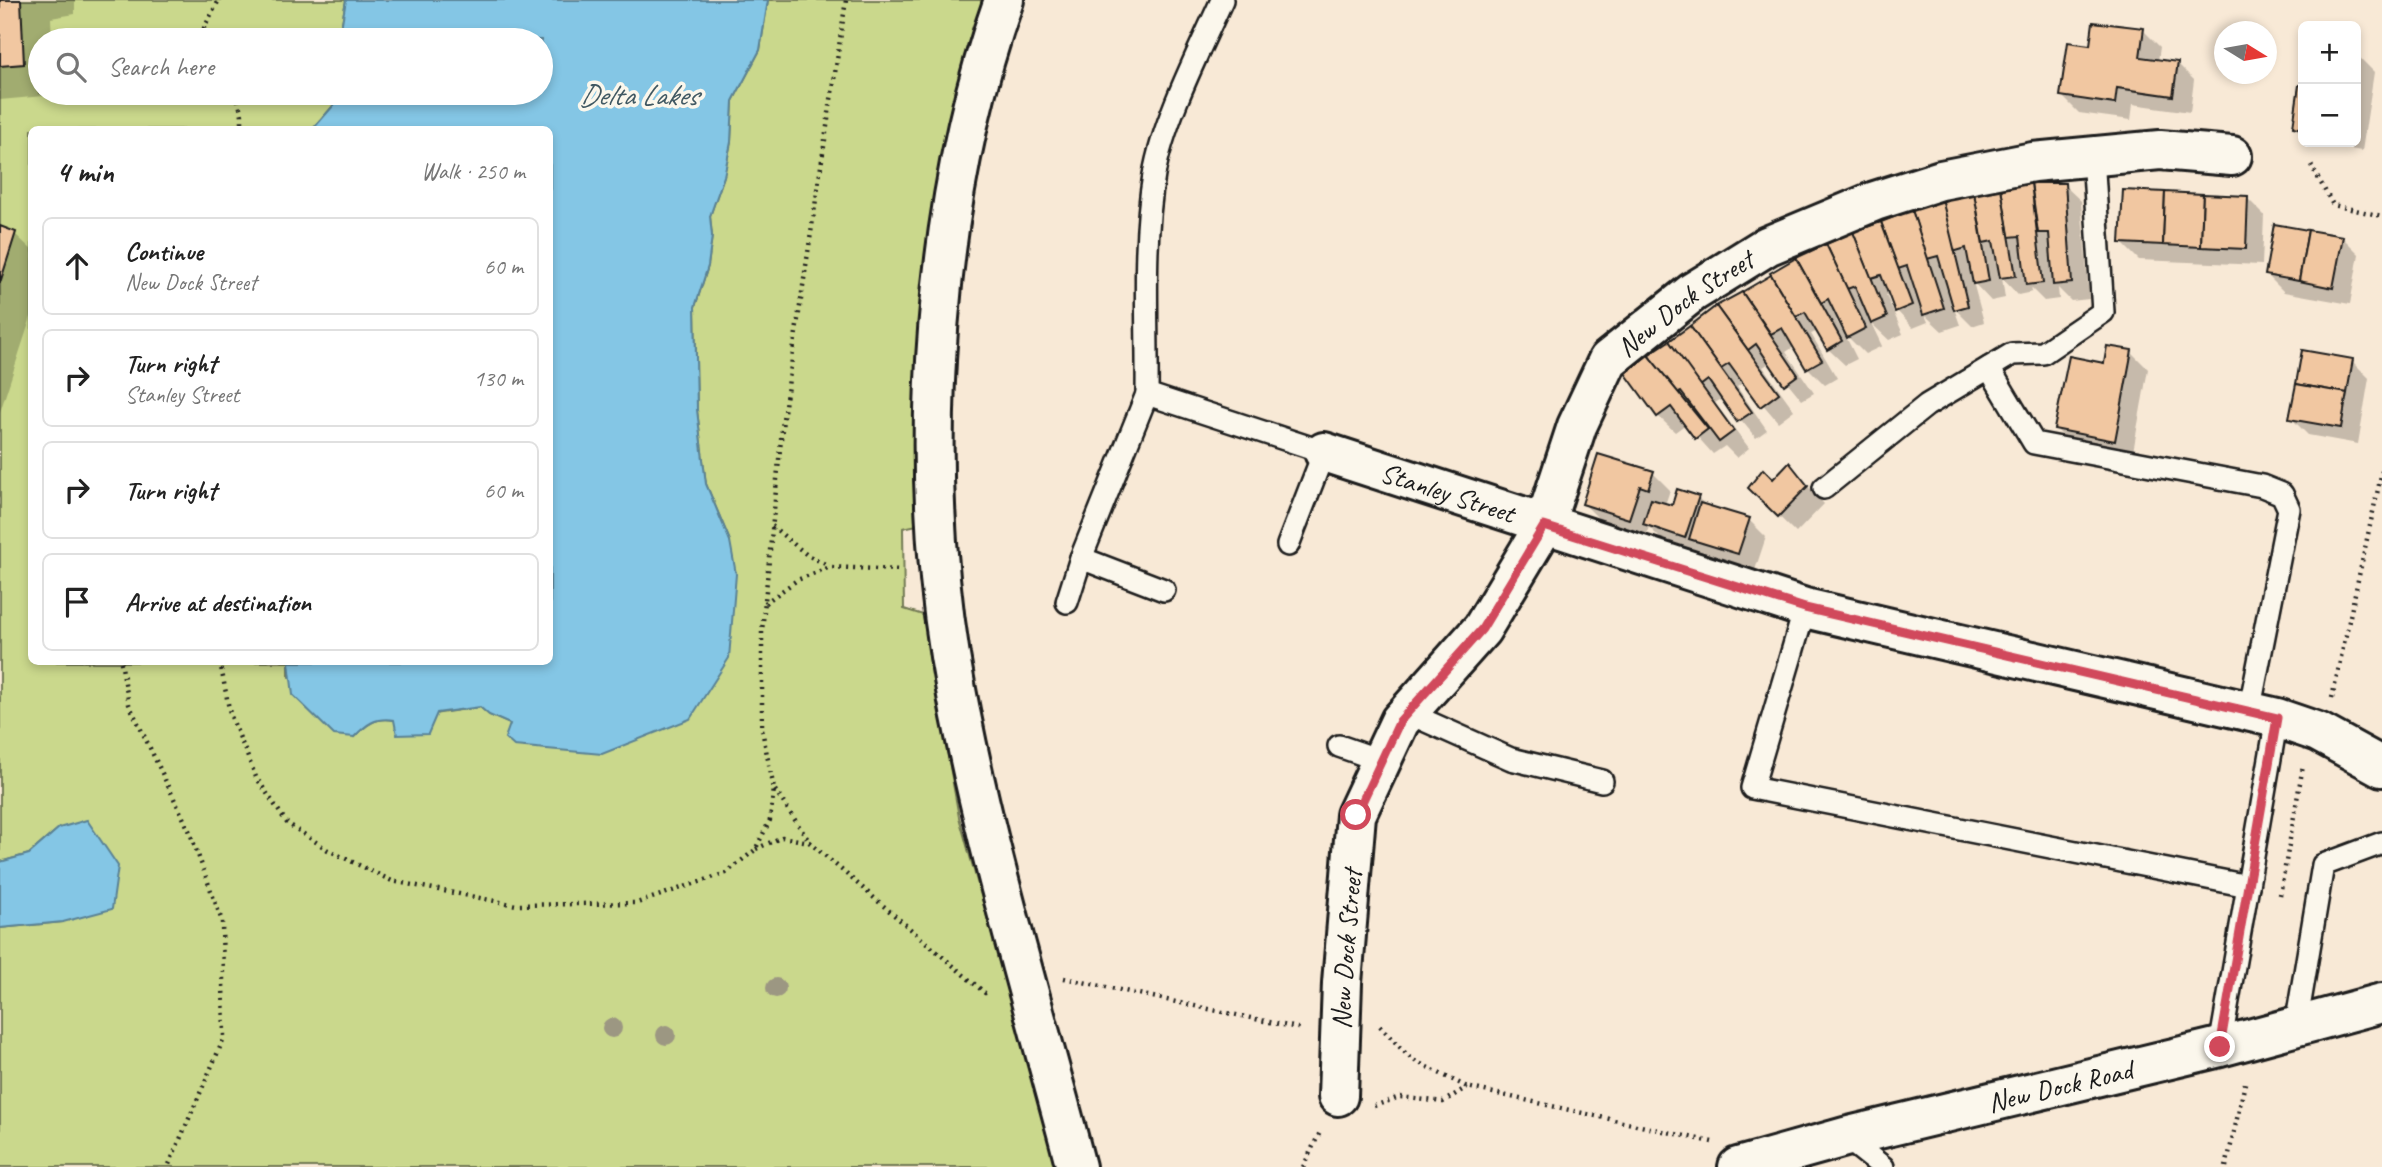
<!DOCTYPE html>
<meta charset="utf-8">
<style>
:root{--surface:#fff;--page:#f2f2f2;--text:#222;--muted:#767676;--line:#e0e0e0}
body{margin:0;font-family:Caveat,sans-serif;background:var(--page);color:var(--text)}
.controls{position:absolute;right:21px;top:21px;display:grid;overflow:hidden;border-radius:10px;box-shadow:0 4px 10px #0003}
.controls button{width:63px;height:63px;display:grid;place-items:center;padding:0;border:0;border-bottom:2px solid var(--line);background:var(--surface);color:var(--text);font:35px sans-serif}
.compass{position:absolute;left:2214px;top:21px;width:63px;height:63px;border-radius:50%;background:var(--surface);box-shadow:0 4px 10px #0003;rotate:101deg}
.stop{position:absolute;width:21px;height:21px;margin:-16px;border:5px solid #d1495b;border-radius:50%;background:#fff}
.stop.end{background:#d1495b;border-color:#fff;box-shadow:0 2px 7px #0008}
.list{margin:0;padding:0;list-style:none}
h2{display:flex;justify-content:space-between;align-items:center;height:91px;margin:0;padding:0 28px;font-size:30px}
h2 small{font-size:23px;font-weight:400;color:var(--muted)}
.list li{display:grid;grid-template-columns:46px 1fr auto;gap:21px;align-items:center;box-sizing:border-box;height:98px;margin:0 14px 14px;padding:0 14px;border:2px solid var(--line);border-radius:10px}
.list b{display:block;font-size:26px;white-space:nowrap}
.list p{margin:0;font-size:23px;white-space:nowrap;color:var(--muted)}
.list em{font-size:23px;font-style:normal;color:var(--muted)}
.icon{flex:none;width:38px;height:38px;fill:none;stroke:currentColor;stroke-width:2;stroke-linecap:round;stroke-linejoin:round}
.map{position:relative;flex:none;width:2382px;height:1167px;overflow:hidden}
.search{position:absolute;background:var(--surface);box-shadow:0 4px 10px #0003;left:28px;top:28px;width:525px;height:77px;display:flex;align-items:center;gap:18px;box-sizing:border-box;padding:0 24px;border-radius:38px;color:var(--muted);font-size:26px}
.panel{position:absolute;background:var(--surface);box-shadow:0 4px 10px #0003;left:28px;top:126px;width:525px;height:539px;border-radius:10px}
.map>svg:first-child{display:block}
.green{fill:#cad88c;stroke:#737a54;stroke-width:2}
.water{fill:#84c6e5;stroke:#5a8295;stroke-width:2}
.shadow{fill:#0003;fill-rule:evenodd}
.building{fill:#f1c7a1;stroke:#1c1c1c;stroke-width:2}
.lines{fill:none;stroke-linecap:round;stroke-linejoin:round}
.lane-casing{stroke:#1c1c1c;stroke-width:26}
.street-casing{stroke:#1c1c1c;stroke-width:44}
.secondary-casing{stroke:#1c1c1c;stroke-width:44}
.path{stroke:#1c1c1c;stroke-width:4.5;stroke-dasharray:2 5;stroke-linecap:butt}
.lane{stroke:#fbf7ec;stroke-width:21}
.street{stroke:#fbf7ec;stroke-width:38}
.secondary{stroke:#fbf7ec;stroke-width:38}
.tree{fill:#9c9782}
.route{stroke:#d1495b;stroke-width:9}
.labels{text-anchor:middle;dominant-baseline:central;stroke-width:7;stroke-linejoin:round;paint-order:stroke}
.street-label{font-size:28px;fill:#1c1c1c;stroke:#fbf7ec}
.water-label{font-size:30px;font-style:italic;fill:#405862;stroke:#fbf7ec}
</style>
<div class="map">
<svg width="2382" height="1167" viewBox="0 0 2382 1167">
<rect width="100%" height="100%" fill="#f8e9d6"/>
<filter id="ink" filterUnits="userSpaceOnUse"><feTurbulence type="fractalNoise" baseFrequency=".0143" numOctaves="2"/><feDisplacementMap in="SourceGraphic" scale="14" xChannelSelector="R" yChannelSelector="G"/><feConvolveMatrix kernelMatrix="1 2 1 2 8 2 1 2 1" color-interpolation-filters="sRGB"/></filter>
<g filter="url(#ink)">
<!-- green -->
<path class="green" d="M0,0h346l-7,40h-299v53h294l-1,13 -20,23 -281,1v532h257v14l65,61c13,-13 21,-20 40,-17l86,-13 9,8 21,9 220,-183 -24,-57 -9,-74 -2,-103 13,-41 4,-30 -2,-20 14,-40 7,-34 2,-41 27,-51 8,-50h225l-70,300 -6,225 -14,3 1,81 19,6 36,202 98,350h-1057v-239l63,-6 -4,-94 -30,26 -29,8z"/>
<!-- water -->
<g class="water">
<path d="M346,0h422l-8,50 -27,51 -2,41 -7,34 -14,40 2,20 -4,30 -13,41 2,103 9,74 24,57 6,33 -7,84 -39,61 -88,35 -88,-8 -9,-8 5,-14 -21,-9 -9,-8 -43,6 -9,21 -31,1 -3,-15c-19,-3 -27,4 -40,17l-20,-2 -41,-40 -4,-33h261v-532l-237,-1 20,-23 1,-13h207v-53h-202z"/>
<polygon points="87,820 118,866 112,909 63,922 0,928 0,862 29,854 59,828"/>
</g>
<!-- shadow -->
<g class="shadow">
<polygon points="0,0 75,0 75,14 51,18 52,40 40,40 40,93 55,93 55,95 0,100"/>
<polygon points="2143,30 2160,47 2158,61 2177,63 2194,80 2190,112 2133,104 2131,120 2079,113 2062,96 2091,47"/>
<polygon points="2356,54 2374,72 2362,151 2311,143 2356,142"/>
<polygon points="2303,70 2303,135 2294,126"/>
<path d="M2031,184l33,1 17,16 8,98 -18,2 -13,-13 1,11 -15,2 -13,-13 1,4 -14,3 -16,-17 3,20 -14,3 -18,-19 11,40 -12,4 -18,-18 6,17 -18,6 -17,-16 3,7 -15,6 -16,-17 -7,-17 -4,1 17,39 -14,6 -18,-17 11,23 -17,8 -21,-21 13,26 -12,6 -17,-16 -10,-18 -7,3 26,44 -12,7 -17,-17 -13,-22 -9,6 28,41 -12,7 -31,-38 -8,5 31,43 -16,12 -34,-40 -7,5 30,43 -11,8 -33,-40 -8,5 34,45 -12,10 -12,-12 -12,8 -27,-30 -11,8 -17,-16 -31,-43 90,-65 96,-57 130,-50zM1840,319l5,12 -2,1 -7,-12z"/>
<polygon points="2247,198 2264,215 2262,265 2139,260 2122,243"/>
<polygon points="0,228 15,234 32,250 32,314 0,412"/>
<polygon points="2342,237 2359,254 2350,304 2284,292 2267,275"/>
<polygon points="2131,352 2148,369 2132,457 2073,446 2056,429 2105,365"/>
<polygon points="2352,361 2369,378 2358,444 2308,435 2291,418"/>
<polygon points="1789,465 1824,504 1796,533 1750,488 1773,481"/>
<polygon points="1653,473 1670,490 1665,505 1673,508 1698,498 1708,507 1749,520 1766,537 1755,570 1708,555 1703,551 1702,554 1662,540 1649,527 1646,535 1601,521 1584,504"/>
</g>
<!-- building -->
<g class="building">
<polygon points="0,0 21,0 24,64 0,66"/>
<polygon points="2093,22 2144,28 2140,57 2178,62 2173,96 2117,88 2115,104 2060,96 2068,42 2090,45"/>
<polygon points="2299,85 2303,85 2303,129 2293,127"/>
<polygon points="2031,183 2065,183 2072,283 2053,285 2049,233 2038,233"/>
<polygon points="2031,183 2043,283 2026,285 2020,236 2009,237 2001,188"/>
<polygon points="2001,188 2016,276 2000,278 1993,241 1983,243 1974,193"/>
<polygon points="2123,190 2165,192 2163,245 2120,243"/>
<polygon points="2165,192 2203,194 2201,247 2163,245"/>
<polygon points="1974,193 1989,281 1973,284 1966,248 1953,252 1942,199"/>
<polygon points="2203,194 2248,196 2246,249 2201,247"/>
<polygon points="1942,199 1968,306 1954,310 1938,256 1927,259 1912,210"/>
<polygon points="1912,210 1944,308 1923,315 1907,266 1898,269 1881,222"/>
<polygon points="1881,222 1912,305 1895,312 1881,275 1871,278 1853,232"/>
<polygon points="2274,224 2308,230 2299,281 2265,275"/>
<polygon points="0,226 16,232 0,283"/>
<polygon points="2308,230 2343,236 2333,288 2299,281"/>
<polygon points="1853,232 1887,317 1871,324 1855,286 1847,289 1826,244"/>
<polygon points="1826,244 1866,328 1847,338 1828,299 1821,303 1796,258"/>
<polygon points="1796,258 1842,341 1827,350 1805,312 1796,317 1770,273"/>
<polygon points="1771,275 1822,360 1806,369 1782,328 1771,334 1742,292"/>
<polygon points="1742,292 1798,375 1784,385 1756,344 1748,350 1716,306"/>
<polygon points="1716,306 1779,393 1760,407 1729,364 1721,369 1690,326"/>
<polygon points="1690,326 1752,412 1737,422 1708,380 1700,386 1669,341"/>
<polygon points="1669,341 1734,431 1719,442 1681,392 1677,394 1648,355"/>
<polygon points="2107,346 2132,350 2115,441 2054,429 2069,356 2104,363"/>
<polygon points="2302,350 2353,359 2347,393 2296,384"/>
<polygon points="1648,355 1708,429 1695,439 1671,407 1657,417 1625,373"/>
<polygon points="2296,384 2347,393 2341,428 2289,419"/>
<polygon points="1598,454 1654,471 1648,489 1640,486 1629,519 1582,504"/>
<polygon points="1789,462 1808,486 1778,517 1748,488 1763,469 1773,479"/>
<polygon points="1677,489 1699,496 1685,538 1643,524 1651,499 1672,505"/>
<polygon points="1700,503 1750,518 1738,554 1689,539"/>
</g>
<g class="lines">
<!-- lane casing -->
<g class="lane-casing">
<g id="lane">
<polyline points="1989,368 2034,443 2262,486 2282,494 2289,509 2249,712"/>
<path d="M1147,394c1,-72 -5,-148 7,-219 9,-54 45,-124 68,-175"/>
<polyline points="1824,488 1927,405 2012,354 2043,353 2103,312 2093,156"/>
<polyline points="1081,558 1147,394 1324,452 1288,545"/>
<polyline points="1067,602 1081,558 1164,590"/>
<polyline points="1805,608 1752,788 2248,886"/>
<polyline points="1408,713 1511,759 1602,781"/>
<polyline points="1339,746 1382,761"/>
<polyline points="2296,1026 2323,865 2382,843"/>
<polyline points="2220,1047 2277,718"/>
<polyline points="1845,1137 1883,1167"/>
</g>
</g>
<!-- street casing -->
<g class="street-casing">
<g id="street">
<path d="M1004,0c-70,197 -87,450 -54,656 29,173 82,342 126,511"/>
<path id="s1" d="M1324,452l481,156 472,110 41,14 64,35"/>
<path id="s2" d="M1338,1096l4,-113 14,-168 44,-94 82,-92 62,-103 33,-100 31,-66 85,-68 74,-46 108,-45 66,-21 92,-18 127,-12 72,6"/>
</g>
</g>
<!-- secondary casing -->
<g class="secondary-casing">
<g id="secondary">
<path id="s3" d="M1738,1167l107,-30 375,-90 162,-44"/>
</g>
</g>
<!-- path -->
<g class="path">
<polyline points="213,40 204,28 219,0"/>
<polyline points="236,93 242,115 242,130"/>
<polyline points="2311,165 2333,205 2382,216"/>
<polyline points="772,526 807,555 829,566"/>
<polyline points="765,603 797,580 830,567 902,570"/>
<polyline points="121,662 129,704 189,830 222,921 224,1038 168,1167"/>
<polyline points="220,662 230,714 256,777 287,823 328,850 392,881 516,905 637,903 726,873 755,850 770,820 774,789 762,730 762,631 783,419 846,0"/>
<polyline points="2332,698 2382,471"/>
<polyline points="775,790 809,841"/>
<polyline points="756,849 782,837 809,842 985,993 989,992"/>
<polyline points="2280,895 2303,766"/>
<polyline points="1064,978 1302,1029"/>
<polyline points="1380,1026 1411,1059 1467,1087 1712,1142"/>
<polyline points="1374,1106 1400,1097 1443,1102 1467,1087"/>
<polyline points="1303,1167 1321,1130"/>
<polyline points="2226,1167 2246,1079"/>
</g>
<!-- lane -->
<use href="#lane" class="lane"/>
<!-- street -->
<use href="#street" class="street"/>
<!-- secondary -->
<use href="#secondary" class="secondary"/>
</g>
<!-- trees -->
<g class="tree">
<circle cx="776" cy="988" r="10"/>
<circle cx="612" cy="1028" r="10"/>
<circle cx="666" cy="1035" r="10"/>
</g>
</g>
<g class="lines" filter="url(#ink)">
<!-- route -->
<polyline class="route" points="1356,815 1400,721 1482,629 1544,526 1805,608 2277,718 2220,1047"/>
</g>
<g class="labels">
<!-- street labels -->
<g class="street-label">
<text stroke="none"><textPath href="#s2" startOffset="903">New Dock Street</textPath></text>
<text stroke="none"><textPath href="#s1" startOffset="130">Stanley Street</textPath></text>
<text stroke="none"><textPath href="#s2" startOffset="147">New Dock Street</textPath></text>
<text stroke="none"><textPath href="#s3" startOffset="332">New Dock Road</textPath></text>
</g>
<!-- water labels -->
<g class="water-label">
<text x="638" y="95">Delta Lakes</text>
</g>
</g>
</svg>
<div class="controls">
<button>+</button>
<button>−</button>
</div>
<svg class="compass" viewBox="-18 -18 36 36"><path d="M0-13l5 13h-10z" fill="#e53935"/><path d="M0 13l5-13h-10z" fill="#767676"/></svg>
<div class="stop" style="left:1356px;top:815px"></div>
<div class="stop end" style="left:2220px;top:1047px"></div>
<div class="search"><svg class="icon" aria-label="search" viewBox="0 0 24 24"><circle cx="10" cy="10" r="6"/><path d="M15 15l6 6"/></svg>Search here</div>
<section class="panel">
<h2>4 min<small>Walk · 250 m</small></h2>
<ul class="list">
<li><svg class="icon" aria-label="ahead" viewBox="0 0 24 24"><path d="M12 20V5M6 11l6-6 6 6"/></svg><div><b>Continue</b><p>New Dock Street</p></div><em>60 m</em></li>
<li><svg class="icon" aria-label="right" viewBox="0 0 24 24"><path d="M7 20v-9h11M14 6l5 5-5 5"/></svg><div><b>Turn right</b><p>Stanley Street</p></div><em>130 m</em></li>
<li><svg class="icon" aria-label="right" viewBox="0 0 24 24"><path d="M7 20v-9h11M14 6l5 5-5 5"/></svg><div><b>Turn right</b></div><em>60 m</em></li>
<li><svg class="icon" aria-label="arrive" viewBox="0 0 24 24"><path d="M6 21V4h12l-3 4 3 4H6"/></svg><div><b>Arrive at destination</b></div></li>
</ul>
</section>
</div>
